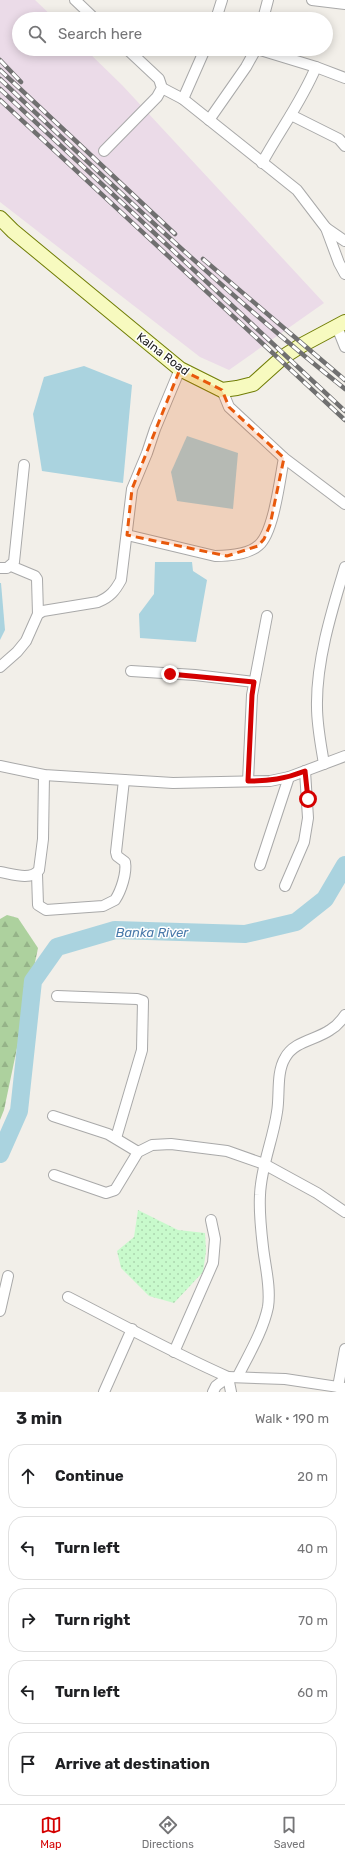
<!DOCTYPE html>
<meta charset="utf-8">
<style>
:root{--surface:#fff;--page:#f2f2f2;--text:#202124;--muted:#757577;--line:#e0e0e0;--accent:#d40000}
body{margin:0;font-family:Rubik,sans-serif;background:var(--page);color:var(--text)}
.stop{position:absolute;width:12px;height:12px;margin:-9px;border:3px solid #d40000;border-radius:50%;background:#fff}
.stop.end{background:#d40000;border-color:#fff;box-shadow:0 1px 4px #0008}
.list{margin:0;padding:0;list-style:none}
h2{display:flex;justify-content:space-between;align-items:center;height:52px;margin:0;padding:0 16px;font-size:17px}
h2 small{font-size:13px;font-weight:400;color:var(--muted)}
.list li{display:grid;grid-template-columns:26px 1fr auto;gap:12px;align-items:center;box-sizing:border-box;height:64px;margin:0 8px 8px;padding:0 8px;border:1px solid var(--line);border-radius:16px}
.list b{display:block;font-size:15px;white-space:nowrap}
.list em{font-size:13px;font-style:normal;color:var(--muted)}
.icon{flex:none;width:22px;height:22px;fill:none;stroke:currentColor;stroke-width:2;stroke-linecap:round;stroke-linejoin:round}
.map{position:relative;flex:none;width:345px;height:1392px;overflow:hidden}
.search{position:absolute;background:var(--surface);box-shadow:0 2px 10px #0003;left:12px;right:12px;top:12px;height:44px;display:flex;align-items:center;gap:10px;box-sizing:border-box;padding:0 14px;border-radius:22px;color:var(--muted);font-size:15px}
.sheet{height:412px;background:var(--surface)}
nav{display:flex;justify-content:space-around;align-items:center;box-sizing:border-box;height:56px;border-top:1px solid var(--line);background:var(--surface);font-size:11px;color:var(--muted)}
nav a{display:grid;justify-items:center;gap:2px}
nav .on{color:var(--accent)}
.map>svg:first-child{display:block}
.industrial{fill:#ebdbe8}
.forest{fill:url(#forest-firs)}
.park{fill:url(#park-dots)}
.water{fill:#aad3df}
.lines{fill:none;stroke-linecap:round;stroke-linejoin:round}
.river{stroke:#aad3df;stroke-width:18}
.street-casing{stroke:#a9a9a9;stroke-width:12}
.secondary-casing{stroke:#707d05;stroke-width:16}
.street{stroke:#fff;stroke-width:10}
.secondary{stroke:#f7fabf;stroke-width:14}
.rail-casing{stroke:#707070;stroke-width:4.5}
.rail{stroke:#fff;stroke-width:3;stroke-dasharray:9;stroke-linecap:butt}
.route{stroke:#d40000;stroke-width:5}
.marked{fill:#e8590c;fill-opacity:0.2;stroke:#e8590c;stroke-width:3;stroke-dasharray:8 5;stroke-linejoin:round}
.labels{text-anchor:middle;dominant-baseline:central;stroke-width:3;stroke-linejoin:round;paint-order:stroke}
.street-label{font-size:12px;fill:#222;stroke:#fff}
.water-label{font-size:13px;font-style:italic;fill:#4a7aab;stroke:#fff}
</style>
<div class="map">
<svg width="345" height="1392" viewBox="0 0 345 1392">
<defs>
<pattern id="forest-firs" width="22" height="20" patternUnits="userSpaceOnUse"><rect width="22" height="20" fill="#add19e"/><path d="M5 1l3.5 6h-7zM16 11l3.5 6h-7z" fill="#95b388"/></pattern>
<pattern id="park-dots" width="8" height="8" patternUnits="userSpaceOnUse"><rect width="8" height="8" fill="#c8facc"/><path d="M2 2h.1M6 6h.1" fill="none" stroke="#acd6af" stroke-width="1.8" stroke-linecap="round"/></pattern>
</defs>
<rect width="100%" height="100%" fill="#f2efe9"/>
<!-- industrial -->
<polygon class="industrial" points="0,0 35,0 55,19 19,19 19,49 85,49 122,85 324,303 229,370 200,357 0,202"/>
<!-- forest -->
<polygon class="forest" points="7,915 18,918 38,948 4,1110 0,1120 0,919"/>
<!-- park -->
<polygon class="park" points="138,1210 178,1230 205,1233 206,1251 203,1272 174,1303 149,1296 121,1268 117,1251 134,1237"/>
<!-- water -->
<g class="water">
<polygon points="84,366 132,385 123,483 42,471 33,414 44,377"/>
<polygon points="187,436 238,453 233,509 177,501 171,472"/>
<polygon points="155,562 192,562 193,571 207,580 196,642 140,638 139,614 154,594"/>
<polygon points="0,583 1,583 5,630 0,640"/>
</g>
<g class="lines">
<!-- river -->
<polyline class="river" points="0,1154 19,1111 33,981 57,947 115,930 245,934 296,922 325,899 345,865"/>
<!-- street casing -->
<g class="street-casing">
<g id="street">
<polyline points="75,0 95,19"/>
<polyline points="312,0 345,4"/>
<polyline points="216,19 222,0"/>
<polyline points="263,19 268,0"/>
<polyline points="257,49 316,67 345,78"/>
<polyline points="162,88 183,99 297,190 326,228 339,263 345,274"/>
<polyline points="183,99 205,49"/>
<polyline points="291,115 339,139 345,146"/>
<polyline points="209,120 246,67 256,49"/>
<polyline points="104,151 157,97 162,88 159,79 127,49"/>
<path d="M262,163c18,-33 40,-62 54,-96"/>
<polyline points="326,228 345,241"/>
<polyline points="337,327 345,347"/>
<polyline points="222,390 229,407 284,458 345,504"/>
<path d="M127,535l88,21c14,0 33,-1 44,-11 15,-13 21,-67 25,-87"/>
<polyline points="11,566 35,576 37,579 38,614"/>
<polyline points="0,568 7,568 14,562 24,465"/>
<path d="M0,667l17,-15 9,-11 12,-27 5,-3 55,-9c12,-5 17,-11 23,-22l11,-91 15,-36 8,-24 25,-60"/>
<polyline points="131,671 195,675 254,682"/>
<path d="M324,764c-3,-19 -7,-38 -7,-57 -1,-46 15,-97 28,-140"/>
<polyline points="0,766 44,775 173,783 270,781 289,777 345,756"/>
<polyline points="248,781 252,695 267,616"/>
<polyline points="260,865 289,777"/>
<path d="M0,872c12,2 31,9 39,-2l4,-31 1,-64"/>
<path d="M37,874l1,31 8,5 57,-4 12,-6c6,-9 12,-27 10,-38l-8,-6 -1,-4 8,-72"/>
<polyline points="285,886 304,842 308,818 305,771"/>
<polyline points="57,996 137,999 143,1001 142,1050 116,1138"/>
<polyline points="53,1116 108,1134 138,1152"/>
<polyline points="54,1175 106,1193 115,1190 138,1152 152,1145 171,1144 227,1151 264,1164 317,1193 345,1212"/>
<path d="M68,1297c53,27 105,56 160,80l3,15"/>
<polyline points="0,1311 8,1276"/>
<polyline points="174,1352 213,1263 215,1239 211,1220"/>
<path d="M238,1376c11,-22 25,-45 30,-69 3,-20 -3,-41 -5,-60 -2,-17 -4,-35 -3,-52 1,-29 13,-55 17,-83 3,-16 -1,-39 8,-54 9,-17 31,-18 45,-28 7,-4 11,-9 15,-15"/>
<polyline points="338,1387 345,1349"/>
<polyline points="104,1392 132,1329"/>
<polyline points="213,1392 216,1386 228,1377 285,1379 345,1388"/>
</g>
</g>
<!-- secondary casing -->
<g class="secondary-casing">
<polyline id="secondary" points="0,218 13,231 180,369 222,390 237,388 253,384 283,357 302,345 345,322"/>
</g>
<!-- street -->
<use href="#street" class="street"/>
<!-- secondary -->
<use href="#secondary" class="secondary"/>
<!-- rail casing -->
<g class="rail-casing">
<g id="rail">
<polyline points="0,60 21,82"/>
<polyline points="0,70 175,234"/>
<path d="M0,79c112,106 225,214 345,310"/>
<polyline points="0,89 345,411"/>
<polyline points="0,100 345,420"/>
<polyline points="203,259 345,380"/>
</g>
</g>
<!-- rail -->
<use href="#rail" class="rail"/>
</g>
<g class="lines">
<!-- route -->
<path class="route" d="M170,674l84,8 -2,13 -4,86c21,0 37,-2 57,-10l3,28"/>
</g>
<!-- marked area -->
<path class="marked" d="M180,369l42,21 7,17 55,51 -14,67 -6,14 -6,7 -31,10 -100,-21 5,-46z"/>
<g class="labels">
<!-- street labels -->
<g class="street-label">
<text transform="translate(163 354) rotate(37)">Kalna Road</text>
</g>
<!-- water labels -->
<g class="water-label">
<text x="152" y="932">Banka River</text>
</g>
</g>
</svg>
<div class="stop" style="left:308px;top:799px"></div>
<div class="stop end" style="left:170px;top:674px"></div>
<div class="search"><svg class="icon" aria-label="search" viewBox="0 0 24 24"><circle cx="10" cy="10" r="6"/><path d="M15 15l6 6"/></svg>Search here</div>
</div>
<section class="sheet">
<h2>3 min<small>Walk · 190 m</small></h2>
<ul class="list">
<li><svg class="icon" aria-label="ahead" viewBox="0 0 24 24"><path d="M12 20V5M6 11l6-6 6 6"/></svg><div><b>Continue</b></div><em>20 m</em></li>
<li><svg class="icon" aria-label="left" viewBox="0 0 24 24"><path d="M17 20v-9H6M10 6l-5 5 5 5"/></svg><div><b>Turn left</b></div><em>40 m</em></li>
<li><svg class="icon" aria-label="right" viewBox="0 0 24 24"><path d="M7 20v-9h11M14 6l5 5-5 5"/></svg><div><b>Turn right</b></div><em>70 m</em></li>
<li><svg class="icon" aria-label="left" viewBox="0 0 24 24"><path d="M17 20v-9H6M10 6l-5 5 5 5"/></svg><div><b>Turn left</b></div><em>60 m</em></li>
<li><svg class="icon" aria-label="arrive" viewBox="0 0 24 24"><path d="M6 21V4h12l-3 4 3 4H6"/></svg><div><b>Arrive at destination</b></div></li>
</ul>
</section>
<nav>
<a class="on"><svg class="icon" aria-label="map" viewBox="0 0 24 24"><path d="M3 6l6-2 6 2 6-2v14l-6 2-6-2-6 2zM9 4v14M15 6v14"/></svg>Map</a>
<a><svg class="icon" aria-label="directions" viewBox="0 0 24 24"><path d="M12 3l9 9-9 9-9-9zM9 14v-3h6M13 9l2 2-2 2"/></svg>Directions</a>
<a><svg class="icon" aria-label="saved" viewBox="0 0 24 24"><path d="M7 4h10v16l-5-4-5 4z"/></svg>Saved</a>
</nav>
